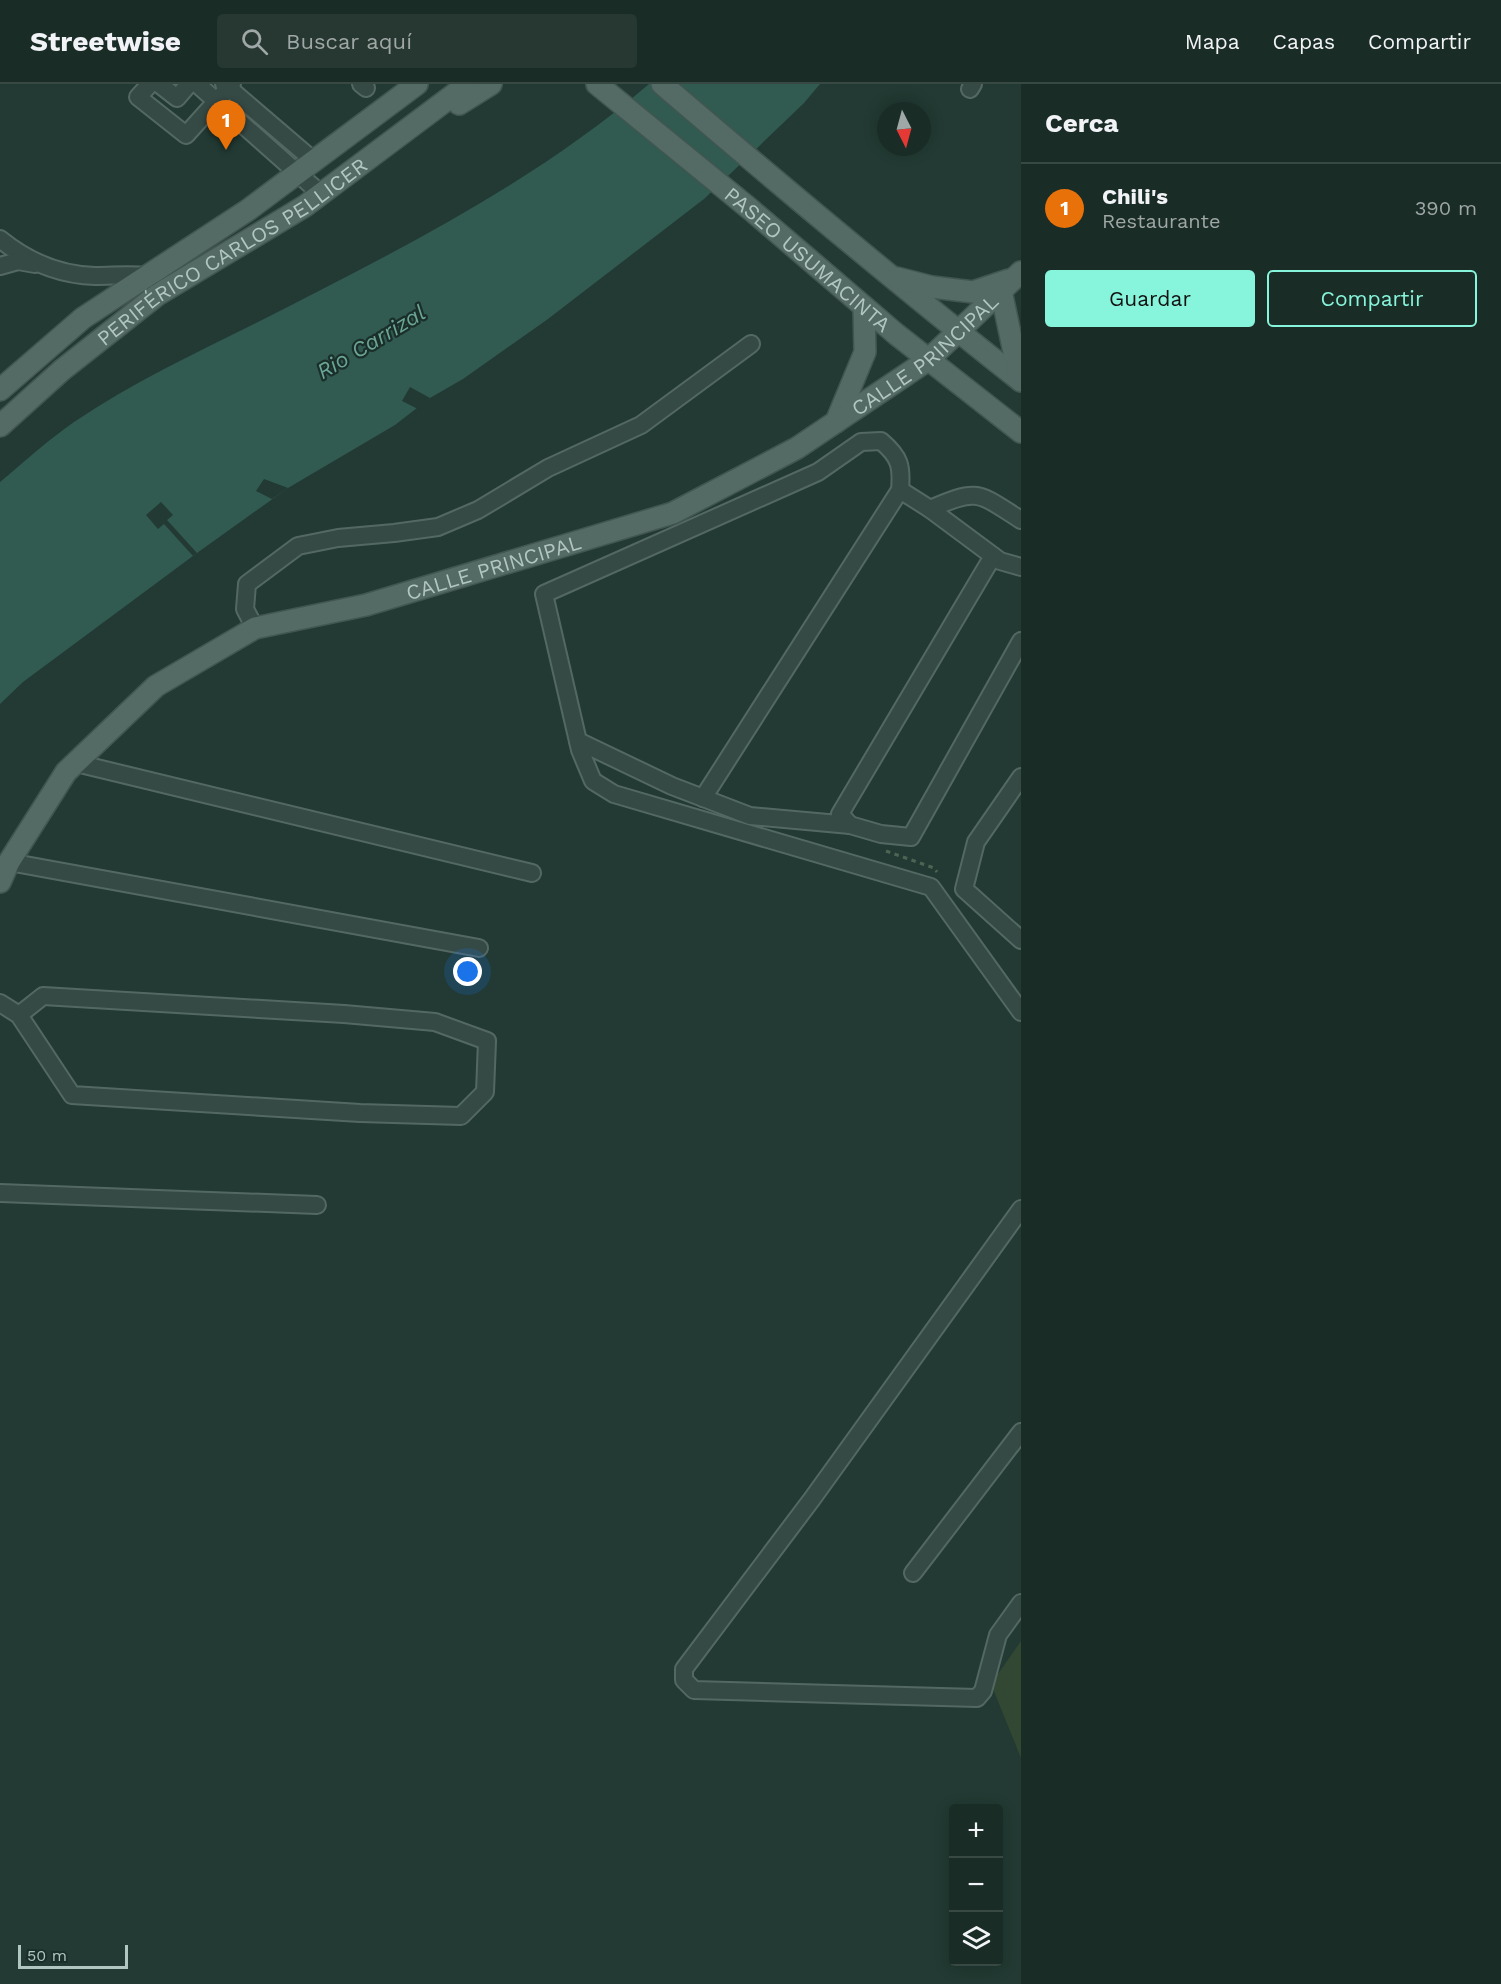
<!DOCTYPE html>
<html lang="es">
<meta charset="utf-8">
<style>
:root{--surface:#1a2c26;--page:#273832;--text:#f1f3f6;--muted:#9fa7a7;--line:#384843;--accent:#87f5db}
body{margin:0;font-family:"Work Sans",sans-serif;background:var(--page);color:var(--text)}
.controls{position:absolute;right:18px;bottom:18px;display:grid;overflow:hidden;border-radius:6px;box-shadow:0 3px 15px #0003}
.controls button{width:54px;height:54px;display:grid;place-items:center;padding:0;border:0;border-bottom:2px solid var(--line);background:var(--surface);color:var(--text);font:30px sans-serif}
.compass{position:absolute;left:877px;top:18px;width:54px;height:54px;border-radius:50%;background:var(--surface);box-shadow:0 3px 15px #0003;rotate:174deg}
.scale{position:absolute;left:18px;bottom:15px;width:110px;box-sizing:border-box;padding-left:6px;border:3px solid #b1c6c1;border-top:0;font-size:16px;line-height:21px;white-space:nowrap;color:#b1c6c1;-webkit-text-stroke:4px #1b2f2a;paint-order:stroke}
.you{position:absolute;left:468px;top:888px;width:21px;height:21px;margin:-15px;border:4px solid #fff;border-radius:50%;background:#1a73e8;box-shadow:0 0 0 9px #1a73e833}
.badge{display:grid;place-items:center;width:39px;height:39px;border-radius:50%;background:var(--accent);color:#fff;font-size:20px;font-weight:700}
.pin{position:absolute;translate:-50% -50px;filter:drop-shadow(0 2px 3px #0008)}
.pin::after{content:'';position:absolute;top:32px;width:21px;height:18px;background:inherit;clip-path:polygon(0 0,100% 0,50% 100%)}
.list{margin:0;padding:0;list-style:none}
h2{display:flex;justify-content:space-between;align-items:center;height:78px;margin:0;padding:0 24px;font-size:26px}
h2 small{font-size:20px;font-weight:400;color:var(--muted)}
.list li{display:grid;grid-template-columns:39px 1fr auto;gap:18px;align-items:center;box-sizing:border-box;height:90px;padding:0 24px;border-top:2px solid var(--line)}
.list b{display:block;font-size:22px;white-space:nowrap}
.list p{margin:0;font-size:20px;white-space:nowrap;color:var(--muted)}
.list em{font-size:20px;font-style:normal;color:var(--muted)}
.actions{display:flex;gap:12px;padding:18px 24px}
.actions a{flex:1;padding:14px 0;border:2px solid var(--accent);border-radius:6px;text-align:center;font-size:21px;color:var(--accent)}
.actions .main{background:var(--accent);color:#111}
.icon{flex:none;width:33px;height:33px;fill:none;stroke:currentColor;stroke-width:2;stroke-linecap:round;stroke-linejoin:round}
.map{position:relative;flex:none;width:1021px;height:1900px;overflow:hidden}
header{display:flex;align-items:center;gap:36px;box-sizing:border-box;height:84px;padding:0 30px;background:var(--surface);border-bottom:2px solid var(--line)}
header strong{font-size:28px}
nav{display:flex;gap:33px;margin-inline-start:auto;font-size:21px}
.search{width:420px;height:54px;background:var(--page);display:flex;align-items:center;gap:15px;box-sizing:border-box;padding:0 21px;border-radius:6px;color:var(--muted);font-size:22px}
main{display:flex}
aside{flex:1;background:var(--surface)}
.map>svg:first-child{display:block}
.green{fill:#324833}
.water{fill:#315a50}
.pier{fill:#223a33}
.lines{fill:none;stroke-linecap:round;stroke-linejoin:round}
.minor-casing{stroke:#546863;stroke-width:20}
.major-casing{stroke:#425651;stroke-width:24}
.path{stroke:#4d6354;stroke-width:3;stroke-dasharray:4.5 4.5;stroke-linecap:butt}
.minor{stroke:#364a45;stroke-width:16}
.major{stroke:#546a64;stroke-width:21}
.labels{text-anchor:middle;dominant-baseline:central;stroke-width:4.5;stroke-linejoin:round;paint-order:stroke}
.street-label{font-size:21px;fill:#b1c6c1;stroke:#1b2f2a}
.water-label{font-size:22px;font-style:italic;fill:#6ba595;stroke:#1b2f2a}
</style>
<header>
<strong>Streetwise</strong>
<div class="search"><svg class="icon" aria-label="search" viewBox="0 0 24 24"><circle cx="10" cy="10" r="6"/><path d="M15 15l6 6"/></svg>Buscar aquí</div>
<nav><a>Mapa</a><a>Capas</a><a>Compartir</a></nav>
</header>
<main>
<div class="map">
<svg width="1021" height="1900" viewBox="0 0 1021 1900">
<rect width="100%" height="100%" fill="#223a33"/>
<!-- green -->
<polygon class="green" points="1021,1557 1021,1674 991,1600"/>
<!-- water -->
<path class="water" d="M649,0h171l-16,19 -100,96 -156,120 -85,60 -33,19 -35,27 -107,63 -91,65 -174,129 -23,22v-222c24,-20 48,-42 74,-60 59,-40 124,-70 188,-102 135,-69 272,-137 387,-236z"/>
<!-- pier -->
<g class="pier">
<polygon points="410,303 430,314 418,325 402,317"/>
<polygon points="264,395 288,404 272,415 256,407"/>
<polygon points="161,418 173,431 167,436 197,469 193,472 164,440 158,445 146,431"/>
</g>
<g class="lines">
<!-- minor casing -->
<g class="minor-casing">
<g id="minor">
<polyline points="150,0 138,13 186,51 232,0"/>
<polyline points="159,0 177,14 189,0"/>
<polyline points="197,0 321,110"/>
<polyline points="224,0 314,77"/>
<polyline points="361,0 366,4"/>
<polyline points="970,5 973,0"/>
<path d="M0,155c27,22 60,36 95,37 18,0 34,-2 52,0l2,4"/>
<polyline points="0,182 18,177 35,180"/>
<polyline points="900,406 930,425 1000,477 1021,483"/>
<path d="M930,425c49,-21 47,-17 91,11"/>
<polyline points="993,472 840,730 850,741 881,750 911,753 1021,557"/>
<polyline points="255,544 245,525 247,500 298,462 338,454 394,449 438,443 478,426 548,384 641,341 751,260"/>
<polyline points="578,657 672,702 750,732 850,741"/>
<polyline points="76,679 532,789"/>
<polyline points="1021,693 976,758 964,805 1021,856"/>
<path d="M703,714l197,-308c2,-24 0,-33 -19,-49l-20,1 -43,30 -274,122 36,156 13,31 21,13 317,93 90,125"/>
<polyline points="9,778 479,864"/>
<polyline points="0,919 19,931 72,1011 360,1029 461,1032 485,1008 487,957 435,938 344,930 43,912 19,931"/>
<polyline points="0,1109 317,1121"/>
<polyline points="1021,1125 812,1415 684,1585 684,1596 694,1606 977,1614 983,1607 998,1551 1021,1519"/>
<polyline points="913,1489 1021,1348"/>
</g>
</g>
<!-- major casing -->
<g class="major-casing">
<g id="major">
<path id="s1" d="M597,0l153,125 146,125 125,98"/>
<path d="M662,0c118,101 237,201 359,297"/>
<polyline points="459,20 491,0"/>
<polyline points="897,194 932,203 973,208 1009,196"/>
<polyline points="1001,207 1020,296"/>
<polyline points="0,306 83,234 248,126 417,0"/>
<polyline points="836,338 865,268 864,223"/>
<path id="s2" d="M0,342l62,-56 95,-75 148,-89 163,-122"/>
<path id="s3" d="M0,798l9,-20 57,-90 90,-86 99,-58 111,-23 307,-92 124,-65 131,-88 93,-88"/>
</g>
</g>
<!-- path -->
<polyline class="path" points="886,767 934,784 937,788"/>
<!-- minor -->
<use href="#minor" class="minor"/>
<!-- major -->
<use href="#major" class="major"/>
</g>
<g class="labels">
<!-- street labels -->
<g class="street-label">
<text stroke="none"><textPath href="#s2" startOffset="291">PERIFÉRICO CARLOS PELLICER</textPath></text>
<text stroke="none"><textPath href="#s1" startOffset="274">PASEO USUMACINTA</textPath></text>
<text stroke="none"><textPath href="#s3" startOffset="1100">CALLE PRINCIPAL</textPath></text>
<text stroke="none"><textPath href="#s3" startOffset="614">CALLE PRINCIPAL</textPath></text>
</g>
<!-- water labels -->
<g class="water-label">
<text transform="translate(371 258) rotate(-31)">Rio Carrizal</text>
</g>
</g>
</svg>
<div class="controls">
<button>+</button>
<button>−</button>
<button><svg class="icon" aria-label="layers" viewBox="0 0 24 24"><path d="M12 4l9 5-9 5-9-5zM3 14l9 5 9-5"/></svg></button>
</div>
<svg class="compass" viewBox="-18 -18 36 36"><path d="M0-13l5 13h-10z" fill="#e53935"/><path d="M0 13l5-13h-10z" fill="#9fa7a7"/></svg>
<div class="scale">50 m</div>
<div class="you"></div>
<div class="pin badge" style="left:226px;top:66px;background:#e8710a">1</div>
</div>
<aside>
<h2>Cerca<small></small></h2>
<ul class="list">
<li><span class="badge" style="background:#e8710a">1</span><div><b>Chili's</b><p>Restaurante</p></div><em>390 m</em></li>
</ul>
<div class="actions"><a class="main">Guardar</a><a>Compartir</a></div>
</aside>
</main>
